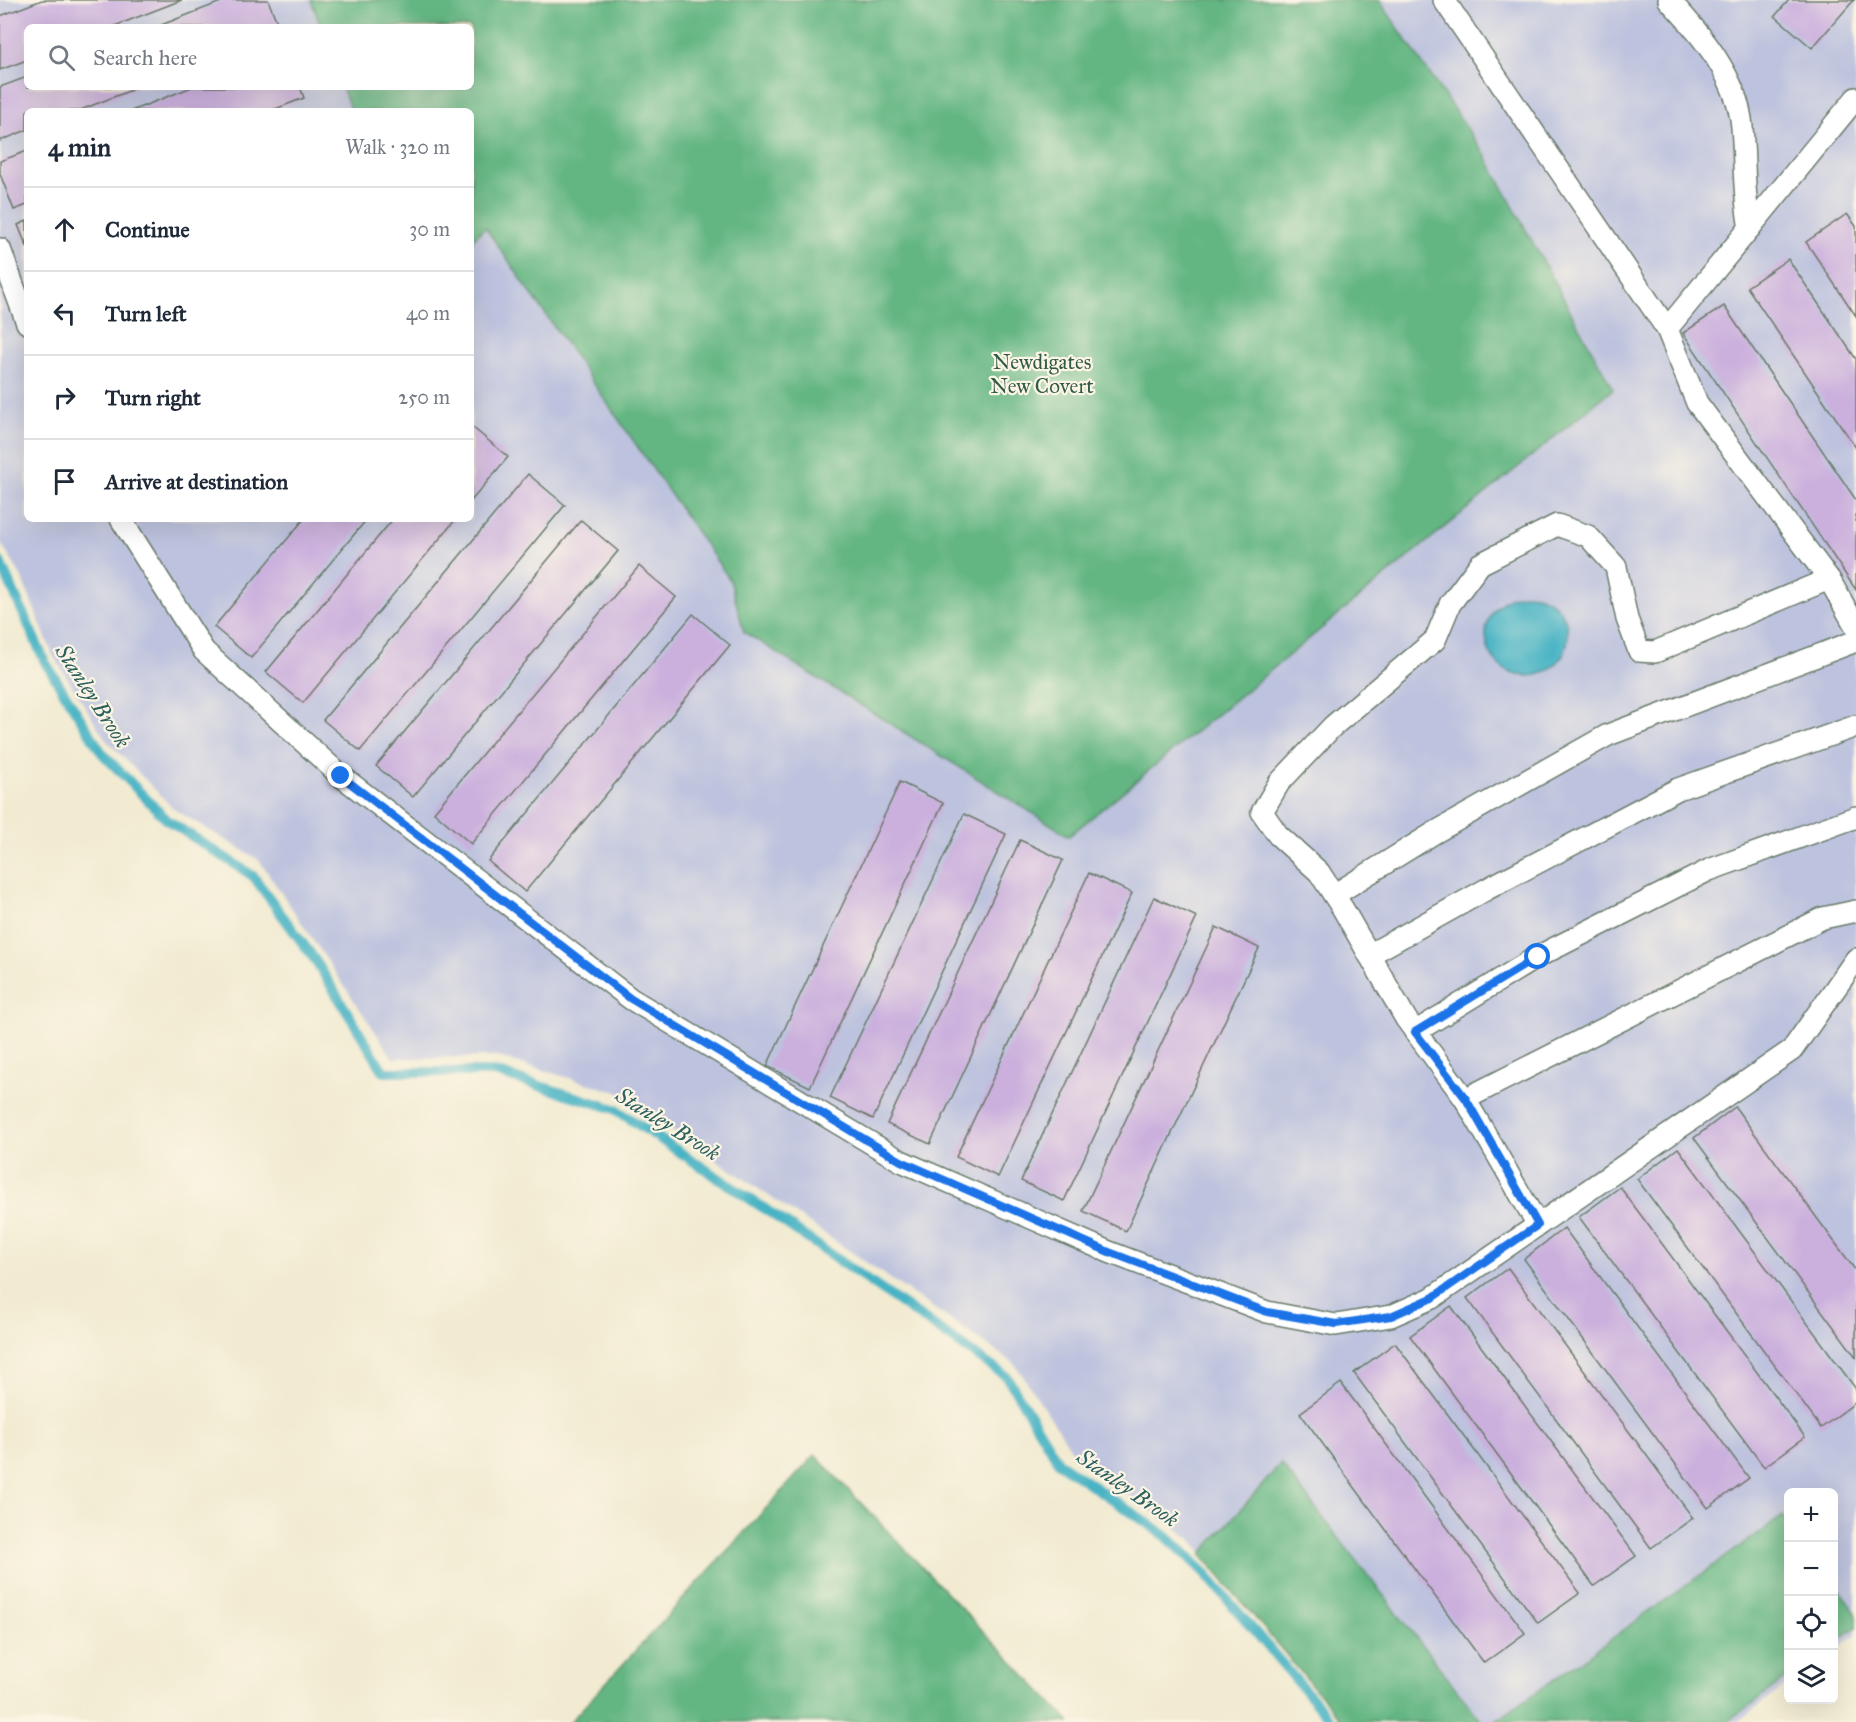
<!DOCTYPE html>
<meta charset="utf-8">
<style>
:root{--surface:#fff;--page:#f2f2f3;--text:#1f2937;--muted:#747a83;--line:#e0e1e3}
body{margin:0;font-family:"IM FELL Great Primer",serif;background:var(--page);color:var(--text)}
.controls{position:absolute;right:18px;bottom:18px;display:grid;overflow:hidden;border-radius:9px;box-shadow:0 6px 24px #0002}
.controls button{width:54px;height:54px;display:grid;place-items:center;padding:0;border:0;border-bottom:2px solid var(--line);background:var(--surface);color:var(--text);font:30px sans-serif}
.stop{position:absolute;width:18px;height:18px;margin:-14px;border:4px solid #1a73e8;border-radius:50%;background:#fff}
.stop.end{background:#1a73e8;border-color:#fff;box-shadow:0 2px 6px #0008}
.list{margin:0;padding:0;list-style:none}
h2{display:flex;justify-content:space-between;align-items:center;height:78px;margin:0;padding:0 24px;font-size:26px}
h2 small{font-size:20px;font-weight:400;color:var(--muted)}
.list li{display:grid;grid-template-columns:39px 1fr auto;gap:18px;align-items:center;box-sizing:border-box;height:84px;padding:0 24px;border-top:2px solid var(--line)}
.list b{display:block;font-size:22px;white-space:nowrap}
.list em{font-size:20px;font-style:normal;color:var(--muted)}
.icon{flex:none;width:33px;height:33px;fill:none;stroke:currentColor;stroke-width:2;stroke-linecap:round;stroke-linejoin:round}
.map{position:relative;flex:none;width:1856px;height:1722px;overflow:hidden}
.search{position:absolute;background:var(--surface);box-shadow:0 6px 24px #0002;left:24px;top:24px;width:450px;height:66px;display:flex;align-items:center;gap:15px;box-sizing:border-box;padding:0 21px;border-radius:9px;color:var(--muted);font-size:22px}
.panel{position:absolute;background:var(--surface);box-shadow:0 6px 24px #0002;left:24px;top:108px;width:450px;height:414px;border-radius:9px}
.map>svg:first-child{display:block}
.industrial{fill:#bdc3de;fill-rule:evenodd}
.forest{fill:#64b682;stroke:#427a5b;stroke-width:1.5}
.water{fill:#47b3c4;stroke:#33787c;stroke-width:1.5}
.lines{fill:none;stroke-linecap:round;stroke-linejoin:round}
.stream{stroke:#47b3c4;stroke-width:10}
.building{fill:#cbb0dd}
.lane-casing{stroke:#697a6b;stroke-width:24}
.lane{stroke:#fff;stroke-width:21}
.route{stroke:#1a73e8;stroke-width:8}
.labels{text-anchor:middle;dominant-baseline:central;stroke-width:4.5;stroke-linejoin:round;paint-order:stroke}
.park-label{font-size:21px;fill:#315b48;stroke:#fcf5e5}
.water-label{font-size:22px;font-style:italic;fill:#2b605f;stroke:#fcf5e5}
</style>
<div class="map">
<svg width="1856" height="1722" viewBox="0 0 1856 1722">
<rect width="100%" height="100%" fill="#fcf5e5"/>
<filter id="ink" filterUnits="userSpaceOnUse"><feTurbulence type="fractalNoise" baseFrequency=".0167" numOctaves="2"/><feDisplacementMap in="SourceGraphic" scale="12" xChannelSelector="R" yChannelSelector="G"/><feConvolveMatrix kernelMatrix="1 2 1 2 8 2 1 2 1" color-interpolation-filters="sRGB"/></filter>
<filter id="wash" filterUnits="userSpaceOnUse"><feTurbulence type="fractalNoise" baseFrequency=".008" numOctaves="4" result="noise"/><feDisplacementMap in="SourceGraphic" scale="24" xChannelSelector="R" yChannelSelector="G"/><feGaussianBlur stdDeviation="1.35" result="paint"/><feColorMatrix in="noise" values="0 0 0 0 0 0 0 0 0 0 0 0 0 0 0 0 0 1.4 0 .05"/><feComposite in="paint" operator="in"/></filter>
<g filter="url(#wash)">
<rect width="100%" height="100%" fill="#f2ebd2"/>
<!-- industrial -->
<path class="industrial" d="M0,0h1856v1635l-22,17v-160h-46v192l-51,38h-386l-161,-184 -112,-79 -63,-95 -398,-272 -119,-35 -105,1 -134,-198 -85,-51 -68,-69 -53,-85 -33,-81 -20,-32zM27,27h444v60h-444zM27,111h444v408h-444z"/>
<!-- forest -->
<g class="forest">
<polygon points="311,0 1379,0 1485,155 1613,389 1069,836 744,632 730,580 485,227 471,241 471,111 351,111 342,87 471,87 471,27 321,27"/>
<polygon points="815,1455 1070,1722 570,1722"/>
<polygon points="1281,1464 1482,1722 1343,1722 1201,1554"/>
<polygon points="1783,1516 1788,1523 1788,1677 1728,1722 1495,1722"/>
<polygon points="1834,1583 1856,1612 1856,1627 1834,1643"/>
</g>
<!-- water -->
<circle class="water" cx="1527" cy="635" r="41"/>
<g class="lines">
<!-- stream -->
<polyline class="stream" points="0,562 45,662 102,753 167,820 253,876 315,960 384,1072 494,1072 615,1109 765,1209 1007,1377 1059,1463 1166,1536 1204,1572 1332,1722"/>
</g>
<g id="blocks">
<!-- building -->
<g class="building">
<polygon points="42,0 182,0 112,27 27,27 27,60 0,70 0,16"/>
<polygon points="226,0 268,0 279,27 156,27"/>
<polygon points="1789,0 1854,0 1812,48 1775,16"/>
<polygon points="27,77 27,87 139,87 78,111 27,111 27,130 0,141 0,87"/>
<polygon points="192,87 300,87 304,98 270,111 131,111"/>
<polygon points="27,151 27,205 14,210 0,174 0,161"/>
<polygon points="1847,214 1856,226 1856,316 1806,242"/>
<polygon points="27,221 27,247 18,225"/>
<polygon points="1788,259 1856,359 1856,448 1747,287"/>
<polygon points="1724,306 1856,500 1856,590 1683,333"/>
<polygon points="471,426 508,457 471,501"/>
<polygon points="528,474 565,505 360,751 323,720"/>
<polygon points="304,519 367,519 251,658 214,627"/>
<polygon points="393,519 456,519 303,703 266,672"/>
<polygon points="581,520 618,551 413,797 376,766"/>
<polygon points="639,566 676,597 471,844 434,812"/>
<polygon points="693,614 730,645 525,892 488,861"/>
<polygon points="900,782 943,803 810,1087 767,1066"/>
<polygon points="964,814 1006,834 873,1119 830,1098"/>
<polygon points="1020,840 1063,860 930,1144 887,1124"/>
<polygon points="1089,873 1132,893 998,1177 956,1157"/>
<polygon points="1154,897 1197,917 1064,1201 1021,1181"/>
<polygon points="1216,927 1259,948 1126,1231 1083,1211"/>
<polygon points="1735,1107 1856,1271 1856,1357 1694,1138"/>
<polygon points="1678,1148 1856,1389 1856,1402 1821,1428 1637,1179"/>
<polygon points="1620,1187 1805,1437 1764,1467 1579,1217"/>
<polygon points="1564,1228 1749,1478 1708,1508 1524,1259"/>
<polygon points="1508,1268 1693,1518 1651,1548 1467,1298"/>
<polygon points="1451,1306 1636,1556 1594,1586 1410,1336"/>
<polygon points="1395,1343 1580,1593 1538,1623 1354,1373"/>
<polygon points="1341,1383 1525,1633 1484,1663 1300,1413"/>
</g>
</g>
</g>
<g filter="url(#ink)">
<use href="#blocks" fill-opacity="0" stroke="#697a6b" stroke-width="1.5"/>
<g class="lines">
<!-- lane casing -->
<g class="lane-casing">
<g id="lane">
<polyline points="1444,0 1667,329 1697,403 1829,579 1856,627"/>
<path d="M1669,0c32,34 69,78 73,127 3,34 1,67 8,101"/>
<polyline points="0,249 27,323"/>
<polyline points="1667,329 1856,98"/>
<polyline points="121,519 204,651 341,776 631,999 901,1161 1109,1252 1267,1312 1336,1325 1391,1316 1432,1298 1792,1050 1856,959"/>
<polyline points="1334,895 1434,833 1608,735 1856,641"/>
<polyline points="1369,955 1487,889 1678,789 1856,726"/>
<polyline points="1415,1032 1537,957 1709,870 1856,817"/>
<polyline points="1465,1099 1823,918 1856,911"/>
<polyline points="1538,1225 1465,1099 1406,1019 1343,909 1319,872 1278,835 1262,812 1279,783 1333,726 1435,640 1450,604 1480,564 1557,525 1588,536 1616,567 1627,619 1639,651 1655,652 1829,579"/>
</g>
</g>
<!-- lane -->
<use href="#lane" class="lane"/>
</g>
</g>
<g class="lines" filter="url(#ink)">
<!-- route -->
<polyline class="route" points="341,776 631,999 901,1161 1109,1252 1267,1312 1336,1324 1391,1316 1432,1298 1538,1225 1466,1099 1415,1032 1538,957"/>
</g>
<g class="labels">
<!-- park labels -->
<g class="park-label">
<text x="1042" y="362">Newdigates<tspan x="1042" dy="24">New Covert</tspan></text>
</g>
<!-- water labels -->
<g class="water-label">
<text transform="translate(93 696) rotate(57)">Stanley Brook</text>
<text transform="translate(668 1124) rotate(32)">Stanley Brook</text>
<text transform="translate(1128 1488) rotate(35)">Stanley Brook</text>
</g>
</g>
</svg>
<div class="controls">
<button>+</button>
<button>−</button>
<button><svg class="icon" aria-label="locate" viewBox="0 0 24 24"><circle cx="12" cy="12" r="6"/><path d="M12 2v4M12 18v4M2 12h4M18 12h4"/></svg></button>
<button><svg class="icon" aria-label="layers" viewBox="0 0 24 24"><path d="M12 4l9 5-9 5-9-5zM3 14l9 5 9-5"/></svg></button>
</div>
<div class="stop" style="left:1538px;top:957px"></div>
<div class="stop end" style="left:341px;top:776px"></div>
<div class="search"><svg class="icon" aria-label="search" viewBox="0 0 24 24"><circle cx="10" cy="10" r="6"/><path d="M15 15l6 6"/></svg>Search here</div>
<section class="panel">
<h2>4 min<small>Walk · 320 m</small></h2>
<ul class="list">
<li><svg class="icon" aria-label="ahead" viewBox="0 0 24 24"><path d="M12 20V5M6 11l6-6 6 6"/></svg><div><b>Continue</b></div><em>30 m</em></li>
<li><svg class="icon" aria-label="left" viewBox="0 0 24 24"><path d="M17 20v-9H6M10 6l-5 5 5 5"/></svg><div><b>Turn left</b></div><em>40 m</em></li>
<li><svg class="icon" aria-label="right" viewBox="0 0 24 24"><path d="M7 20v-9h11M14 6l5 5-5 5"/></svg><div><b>Turn right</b></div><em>250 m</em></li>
<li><svg class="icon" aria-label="arrive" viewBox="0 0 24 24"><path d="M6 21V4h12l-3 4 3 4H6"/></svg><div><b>Arrive at destination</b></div></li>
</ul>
</section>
</div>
